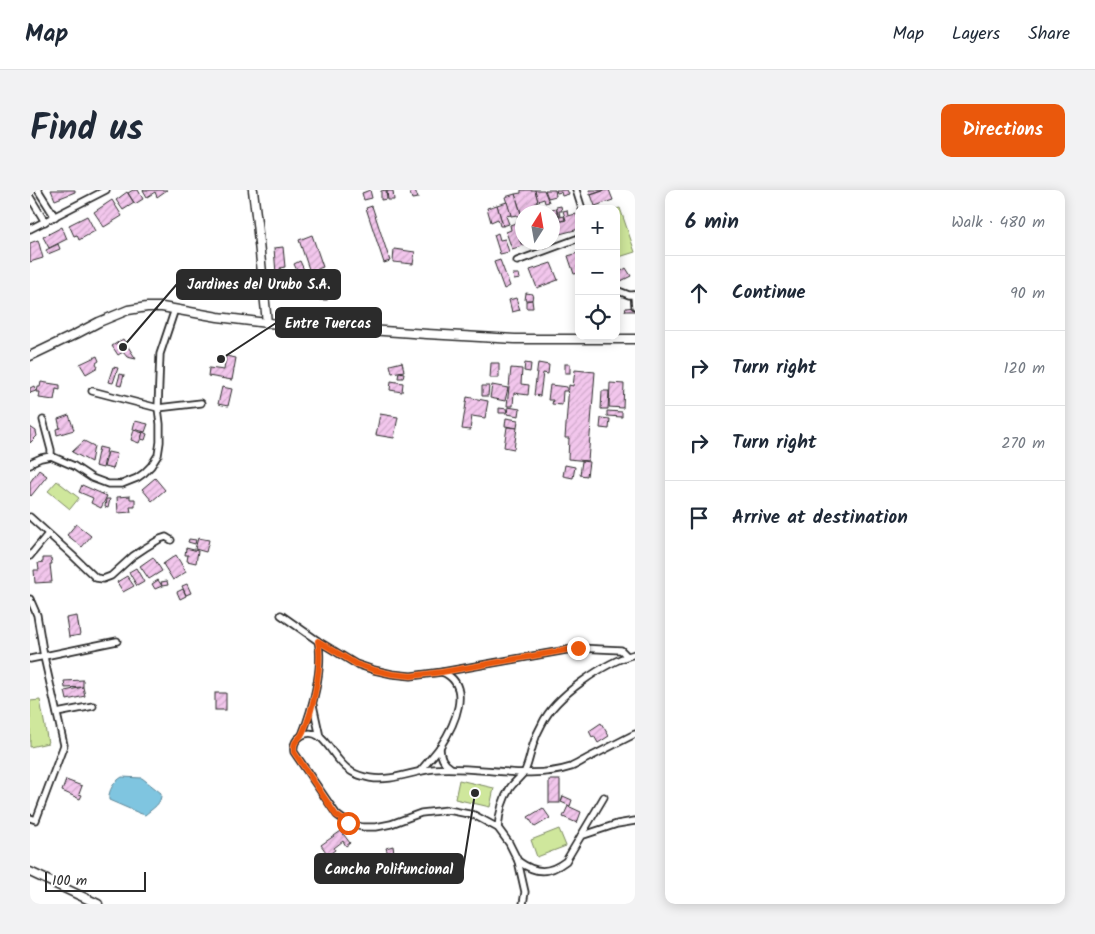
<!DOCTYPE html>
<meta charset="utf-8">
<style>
:root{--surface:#fff;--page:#f2f2f3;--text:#1f2937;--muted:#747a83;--line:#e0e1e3;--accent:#ea580c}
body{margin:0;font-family:Kalam,sans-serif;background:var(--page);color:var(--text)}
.controls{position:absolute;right:15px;top:15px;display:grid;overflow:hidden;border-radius:10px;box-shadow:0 2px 12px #0003}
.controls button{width:45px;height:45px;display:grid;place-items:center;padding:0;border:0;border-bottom:1px solid var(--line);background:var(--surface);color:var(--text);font:25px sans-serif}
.compass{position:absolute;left:485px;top:15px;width:45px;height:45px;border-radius:50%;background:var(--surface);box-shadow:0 2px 12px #0003;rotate:11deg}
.scale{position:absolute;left:15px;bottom:12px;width:101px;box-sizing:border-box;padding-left:5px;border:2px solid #2b2b2b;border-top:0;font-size:14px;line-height:18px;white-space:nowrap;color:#2b2b2b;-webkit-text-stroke:4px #fff;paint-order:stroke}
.stop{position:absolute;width:15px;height:15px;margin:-11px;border:4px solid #ea580c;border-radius:50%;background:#fff}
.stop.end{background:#ea580c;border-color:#fff;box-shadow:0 1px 5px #0008}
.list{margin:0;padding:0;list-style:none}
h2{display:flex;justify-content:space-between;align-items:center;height:65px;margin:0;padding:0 20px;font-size:21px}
h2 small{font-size:16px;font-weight:400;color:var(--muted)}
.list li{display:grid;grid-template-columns:32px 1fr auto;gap:15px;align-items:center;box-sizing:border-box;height:75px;padding:0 20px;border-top:1px solid var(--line)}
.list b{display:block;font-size:19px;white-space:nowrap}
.list em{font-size:16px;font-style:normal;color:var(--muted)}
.icon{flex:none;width:28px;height:28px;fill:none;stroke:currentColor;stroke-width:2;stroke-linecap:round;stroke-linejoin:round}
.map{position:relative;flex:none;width:605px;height:714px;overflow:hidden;border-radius:10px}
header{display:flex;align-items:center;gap:30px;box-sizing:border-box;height:70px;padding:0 25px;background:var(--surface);border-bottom:1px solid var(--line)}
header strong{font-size:24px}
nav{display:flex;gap:28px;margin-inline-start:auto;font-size:18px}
.intro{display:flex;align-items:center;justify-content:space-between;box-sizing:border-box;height:120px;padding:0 30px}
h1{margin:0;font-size:35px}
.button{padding:12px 22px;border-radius:10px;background:var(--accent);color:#fff;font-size:18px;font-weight:700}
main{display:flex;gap:30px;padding:0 30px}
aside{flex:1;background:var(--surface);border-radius:10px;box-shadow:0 2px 12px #0003}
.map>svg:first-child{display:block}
.green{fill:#cfe79c;stroke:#7d8964}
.water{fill:#7fc5e0;stroke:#5d8798}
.building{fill:url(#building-hatch);stroke:#2b2b2b}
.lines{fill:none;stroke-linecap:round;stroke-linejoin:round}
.street-casing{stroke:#2b2b2b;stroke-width:9}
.secondary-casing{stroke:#2b2b2b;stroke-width:11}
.street{stroke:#fff;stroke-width:5.5}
.secondary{stroke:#fff;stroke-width:8}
.route{stroke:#ea580c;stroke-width:6}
.leader{fill:none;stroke:#2b2b2b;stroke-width:2}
.callout-dot{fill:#2b2b2b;stroke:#fff;stroke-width:2}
.callout{fill:#2b2b2b;stroke:#2b2b2b;stroke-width:2}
.callout-label{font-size:14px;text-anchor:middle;font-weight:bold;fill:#fff}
</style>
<header>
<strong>Map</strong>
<nav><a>Map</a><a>Layers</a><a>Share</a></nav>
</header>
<div class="intro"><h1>Find us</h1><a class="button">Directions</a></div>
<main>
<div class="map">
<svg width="605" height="714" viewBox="0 0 605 714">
<defs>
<pattern id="building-hatch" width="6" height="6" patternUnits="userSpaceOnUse" patternTransform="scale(1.25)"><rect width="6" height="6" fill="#f2c6ec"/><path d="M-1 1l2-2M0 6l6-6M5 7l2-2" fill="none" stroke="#d0aacb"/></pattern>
</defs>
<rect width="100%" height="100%" fill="#fff"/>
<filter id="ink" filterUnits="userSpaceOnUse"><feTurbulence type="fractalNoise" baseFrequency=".02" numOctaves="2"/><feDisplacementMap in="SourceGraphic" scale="10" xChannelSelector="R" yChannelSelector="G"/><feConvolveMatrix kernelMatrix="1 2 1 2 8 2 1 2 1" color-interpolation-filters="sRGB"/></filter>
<g filter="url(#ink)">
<!-- green -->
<g class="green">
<polygon points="590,18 605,62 586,68 586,19"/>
<polygon points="27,291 49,308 40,319 18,301"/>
<polygon points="10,510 18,553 0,557 0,511"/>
<polygon points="429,590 464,598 460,617 425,609"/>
<polygon points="529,639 536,656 507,667 501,650"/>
</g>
<!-- water -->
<path class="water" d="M92,587l20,1 19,15c1,11 -8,15 -16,22l-6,-2 -30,-13c-1,-10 5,-18 13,-23z"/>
<!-- building -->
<g class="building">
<polygon points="21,0 45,0 45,2 25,10"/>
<polygon points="103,0 108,0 113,9 105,14 98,3"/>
<polygon points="113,0 137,0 127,7 125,2 117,7"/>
<polygon points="340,0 342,8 334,10 332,3"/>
<polygon points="356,0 357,9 351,10 351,1"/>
<polygon points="379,0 385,0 388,8 382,9"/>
<polygon points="491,0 505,0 508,11 506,12 508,22 501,22 500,20 496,21 496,22 492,22 492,26 485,4 491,3"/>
<polygon points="505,0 514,0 519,12 515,13 514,9 508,11"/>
<polygon points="515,0 525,0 526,6 518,8"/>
<polygon points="526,0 537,0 539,4 532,6 531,2 527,3"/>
<polygon points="559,0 575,0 560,5"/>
<polygon points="576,0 579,0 583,10 565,16 561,5"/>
<polygon points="357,1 363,1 364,10 358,10"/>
<polygon points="97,2 104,13 93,20 86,10"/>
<polygon points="485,4 492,27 492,29 489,30 487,25 481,26 475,7"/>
<polygon points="82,10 92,26 74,37 64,22"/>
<polygon points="477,12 481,25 476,26 479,34 473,36 467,15"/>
<polygon points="467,15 473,36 470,36 468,29 461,32 457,18"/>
<polygon points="342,16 360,71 354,73 336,18"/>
<polygon points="531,16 532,21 529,21 530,27 534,26 535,30 530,31 526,17"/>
<polygon points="526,18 529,32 536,30 533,21 537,20 538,26 546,24 549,33 549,39 522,46 522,28 524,28 522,19"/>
<polygon points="57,26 65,41 49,50 47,45 44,46 39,35"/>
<polygon points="488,32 492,46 492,48 489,49 492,56 482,59 476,42 481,40 480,35"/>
<polygon points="32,37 37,49 19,58 13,47"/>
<polygon points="468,43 470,50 475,49 479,62 470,64 464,45"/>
<polygon points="282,45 293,77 280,82 269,50"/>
<polygon points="492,48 492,52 502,53 493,56 490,49"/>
<polygon points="8,50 13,68 0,72 0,53"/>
<polygon points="28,54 30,59 18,64 16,60"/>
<polygon points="253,57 255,77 250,78 251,83 246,84 244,58"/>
<polygon points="364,59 385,62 383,74 363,72"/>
<polygon points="548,63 549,83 544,84 538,66"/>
<polygon points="470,70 480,96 474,99 464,72"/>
<polygon points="270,71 275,82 269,85 264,74"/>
<polygon points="521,73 528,90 507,98 500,80"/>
<polygon points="596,78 601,86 591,91 587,84"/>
<polygon points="483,84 489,84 490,89 484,90"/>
<polygon points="496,103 503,104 502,110 495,110"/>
<rect x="290" y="106" width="7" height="4"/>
<polygon points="486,108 490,120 482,122 479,110"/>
<polygon points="502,110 503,118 496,118 496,111"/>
<polygon points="605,117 605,121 595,121 596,118"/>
<polygon points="93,149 106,169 97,167 93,162 88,165 82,156"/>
<polygon points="67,166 69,171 66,173 68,177 56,184 50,174"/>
<polygon points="196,166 206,168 202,190 178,186 179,178 194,180"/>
<polygon points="372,172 374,181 362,183 360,175"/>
<polygon points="461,173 469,173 469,188 460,188"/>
<polygon points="495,173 501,174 500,182 494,181"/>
<polygon points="508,173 519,175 518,184 513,183 510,206 504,205"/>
<rect x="535" y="174" width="5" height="9"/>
<polygon points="83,177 88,178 83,193 78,192"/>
<polygon points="481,178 492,179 491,194 499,195 498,205 484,203 483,216 477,216"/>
<polygon points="545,180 565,182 558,271 538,269 539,248 535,248 539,195 543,196"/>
<polygon points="369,182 374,183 373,188 368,188"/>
<polygon points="90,184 94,185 91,196 87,195"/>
<polygon points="361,191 373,193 372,202 360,200"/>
<polygon points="11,192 30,195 30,200 26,199 24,210 9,208 10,202 7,202 8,197 10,197"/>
<polygon points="580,193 594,194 593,218 579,217"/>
<polygon points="462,195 478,198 475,211 460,208"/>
<polygon points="520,195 537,197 537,201 533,201 532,215 522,214 523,210 518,210"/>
<polygon points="4,196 6,201 0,203 0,198"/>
<polygon points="452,196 459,196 458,206 452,206"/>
<polygon points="192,197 202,199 198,216 188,214"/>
<polygon points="572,201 579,201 578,219 571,219"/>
<polygon points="437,207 458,211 455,228 442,226 440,240 432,239"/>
<polygon points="478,217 490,219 489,226 477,224"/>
<polygon points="469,218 477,219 476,223 469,223"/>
<polygon points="577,221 592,222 592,227 577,226"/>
<polygon points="350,224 368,227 364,248 346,245"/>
<polygon points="39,225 44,240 27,245 26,239 30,238 28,229"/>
<polygon points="476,228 488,230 487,238 475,236"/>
<polygon points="571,228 580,229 579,239 570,238"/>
<polygon points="105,231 118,234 115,242 103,239"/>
<polygon points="0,237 6,241 7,246 0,253"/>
<polygon points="477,237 487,238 484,259 474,257"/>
<polygon points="104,240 113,243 109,253 101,250"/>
<polygon points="113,242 117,244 115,250 111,249"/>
<polygon points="54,251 64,256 61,272 42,262"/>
<polygon points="69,257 77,259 73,278 65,276"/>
<polygon points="78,262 87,264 83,279 74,277"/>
<polygon points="552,271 559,272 557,286 550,285"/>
<polygon points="535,275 545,277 543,288 533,286"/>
<polygon points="9,280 17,286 1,306 0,305 0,292"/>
<polygon points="125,288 135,300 122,311 112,299"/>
<polygon points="52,295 77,306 71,318 61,313 63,308 49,302"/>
<polygon points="100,306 100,309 105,309 105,317 100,317 101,322 88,323 87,307"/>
<polygon points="76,309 80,309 78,318 75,317"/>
<polygon points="46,334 61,346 52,357 37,345"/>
<polygon points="168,348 179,350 176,362 165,359"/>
<polygon points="159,349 166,350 165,354 158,352"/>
<polygon points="156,358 168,361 166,373 157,371 158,365 155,365"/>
<polygon points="146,365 156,382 143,390 133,374"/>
<polygon points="123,367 132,381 119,389 110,376"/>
<polygon points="13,368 21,368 22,374 20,374 22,392 5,393 4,380 9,380 8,373 13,372"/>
<polygon points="106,378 114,392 107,396 99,382"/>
<polygon points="97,386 104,396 93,402 87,392"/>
<polygon points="128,390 132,396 125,399 122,394"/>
<polygon points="137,391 138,395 132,396 131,392"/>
<polygon points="157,394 161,403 156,405 152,396"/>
<polygon points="153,399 156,406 150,409 147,402"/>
<polygon points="47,426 50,445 39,447 36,428"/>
<polygon points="53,490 53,497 35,498 34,491"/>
<polygon points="53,497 55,506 37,510 35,501"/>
<rect x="185" y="503" width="11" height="17"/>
<polygon points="571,533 579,546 568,553 564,546 562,547 559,541"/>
<polygon points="36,590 52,596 49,604 52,605 50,609 32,601"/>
<rect x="519" y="590" width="11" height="23"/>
<polygon points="533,606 542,610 540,616 531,612"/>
<polygon points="538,616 551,622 547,633 533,627"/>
<polygon points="513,618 520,628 505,637 498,627"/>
<polygon points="311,641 320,653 316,656 313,651 304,658 305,660 298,665 291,655"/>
<polygon points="363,656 364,663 358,664 356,658"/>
</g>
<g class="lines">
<!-- street casing -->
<g class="street-casing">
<g id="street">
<polyline points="8,0 25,27"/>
<polyline points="546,0 552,19"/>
<polyline points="0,7 15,32"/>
<polyline points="0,39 76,0"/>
<polyline points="487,71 549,48"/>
<polyline points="586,100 599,105 605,105"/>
<polyline points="604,105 605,116"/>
<polyline points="62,201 128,218 171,213"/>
<polyline points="13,230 21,260 21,266"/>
<polyline points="0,275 2,272 11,268 21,266 44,276 62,288 78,294 92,294 107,288 114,283 121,276 128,265 130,252 130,234 128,218 130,164 145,119"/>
<polyline points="0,327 42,365 66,388 73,389 81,386 103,366 115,358 130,349 136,347 141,350"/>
<polyline points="0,366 18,344"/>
<polyline points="0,409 7,425 14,467 34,555 6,630 0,628"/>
<polyline points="251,425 288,451 326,474 344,480 362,484 381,486 412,482 548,458 591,460 597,466"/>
<polyline points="0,469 87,451"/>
<polyline points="283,515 290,547"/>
<polyline points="27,523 63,516"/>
<path d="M272,545c10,-25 22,-68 16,-94"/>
<path d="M410,557c0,10 3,16 11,21"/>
<path d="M390,581c7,-8 14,-16 20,-24 14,-21 34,-62 2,-75"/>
<path d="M468,638c1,-14 4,-28 12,-40 4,-6 11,-11 15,-17 4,-9 5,-17 8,-26 2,-7 5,-14 9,-21 13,-28 63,-62 93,-70"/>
<polyline points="551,646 587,634 605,631"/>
<path d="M488,671c18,13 31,13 48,0l38,-64"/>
<path d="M493,714l2,-12 -7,-31 -9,-18 -11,-15 -24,-13 -26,-5 -27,3 -30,11 -15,3h-14l-14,-4 -11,-8 -43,-63c-1,-6 1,-12 7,-16 18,-11 28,13 37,23 4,5 9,10 14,13 5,3 13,5 18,6 21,4 43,-7 64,-9 44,-4 94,12 137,-2 5,-2 11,-6 17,-9 16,-8 31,-16 47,-24"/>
</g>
</g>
<!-- secondary casing -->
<g class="secondary-casing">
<g id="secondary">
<polyline points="223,0 227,33 237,133"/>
<polyline points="0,166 46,144 69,132 98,120 117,117 132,117 188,127 237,133 397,144 485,149 605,149"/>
<polyline points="0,682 68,714"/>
</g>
</g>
<!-- street -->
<use href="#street" class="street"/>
<!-- secondary -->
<use href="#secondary" class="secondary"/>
</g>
</g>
<g class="lines" filter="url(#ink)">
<!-- route -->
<path class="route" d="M318,633l-12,-8 -42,-63c-1,-14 5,-10 9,-20 10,-20 20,-69 15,-91l38,23 18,6 18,4 19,2 31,-4 136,-24"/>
</g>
<!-- callouts -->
<path class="leader" d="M93 157L147 94M191 169L246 133M445 603L433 679"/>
<g class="callout-dot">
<circle cx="93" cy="157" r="5"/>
<circle cx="191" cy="169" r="5"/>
<circle cx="445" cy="603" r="5"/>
</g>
<g class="callout">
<rect x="147" y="80" width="163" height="29" rx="5"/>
<rect x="246" y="118" width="105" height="29" rx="5"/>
<rect x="285" y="664" width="148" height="29" rx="5"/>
</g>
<g class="callout-label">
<text x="229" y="99">Jardines del Urubo S.A.</text>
<text x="298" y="138">Entre Tuercas</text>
<text x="359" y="684">Cancha Polifuncional</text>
</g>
</svg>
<div class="controls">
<button>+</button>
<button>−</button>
<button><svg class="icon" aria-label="locate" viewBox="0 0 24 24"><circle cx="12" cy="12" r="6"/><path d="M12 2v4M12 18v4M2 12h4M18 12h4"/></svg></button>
</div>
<svg class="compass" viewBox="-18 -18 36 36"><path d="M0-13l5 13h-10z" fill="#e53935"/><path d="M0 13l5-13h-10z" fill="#747a83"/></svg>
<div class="scale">100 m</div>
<div class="stop" style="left:318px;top:633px"></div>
<div class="stop end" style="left:548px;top:458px"></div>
</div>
<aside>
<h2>6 min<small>Walk · 480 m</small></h2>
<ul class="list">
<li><svg class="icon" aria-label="ahead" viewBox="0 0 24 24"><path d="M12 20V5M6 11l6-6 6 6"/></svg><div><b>Continue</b></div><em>90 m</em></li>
<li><svg class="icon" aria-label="right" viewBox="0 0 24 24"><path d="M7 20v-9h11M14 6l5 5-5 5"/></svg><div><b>Turn right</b></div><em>120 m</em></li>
<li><svg class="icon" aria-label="right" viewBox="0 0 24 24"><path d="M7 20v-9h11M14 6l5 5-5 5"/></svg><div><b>Turn right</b></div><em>270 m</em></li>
<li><svg class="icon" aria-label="arrive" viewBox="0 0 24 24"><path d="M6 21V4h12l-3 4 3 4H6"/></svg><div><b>Arrive at destination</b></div></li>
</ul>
</aside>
</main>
